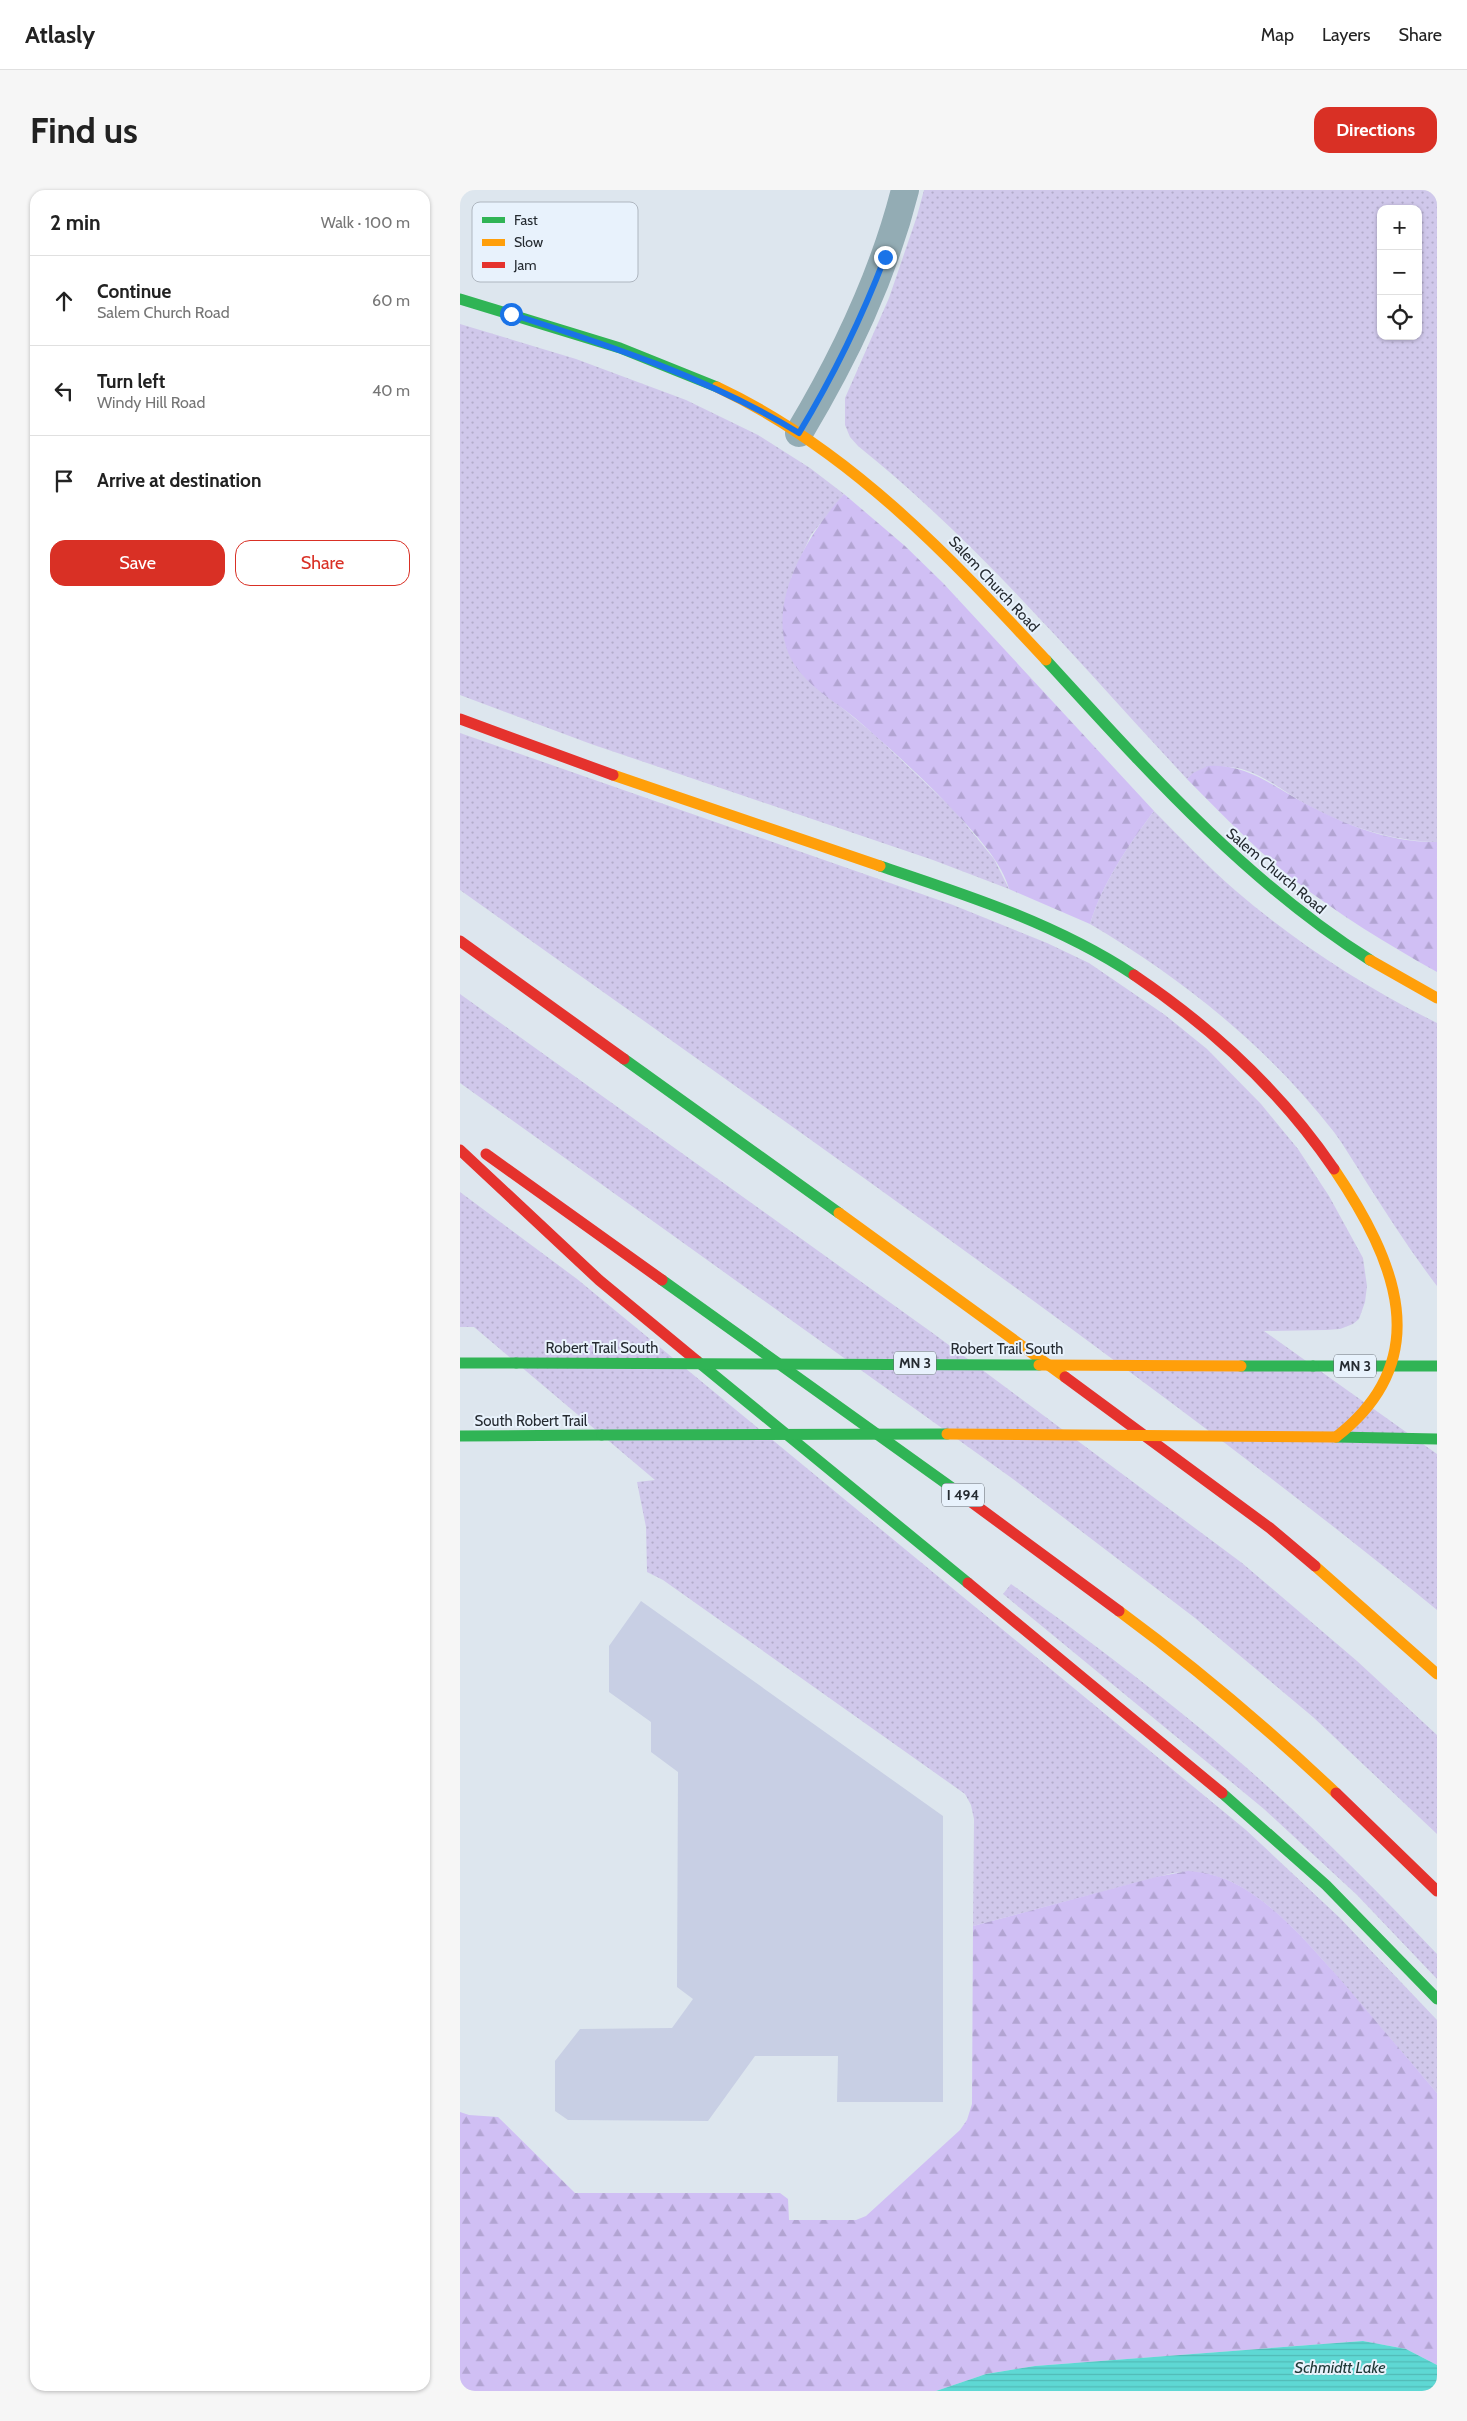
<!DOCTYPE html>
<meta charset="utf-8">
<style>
:root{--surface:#fff;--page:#f6f6f6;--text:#222;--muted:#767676;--line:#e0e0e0;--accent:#d93025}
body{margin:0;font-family:Cabin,sans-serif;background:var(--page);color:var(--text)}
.controls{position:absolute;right:15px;top:15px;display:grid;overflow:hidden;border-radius:10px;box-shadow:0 1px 4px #0004}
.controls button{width:45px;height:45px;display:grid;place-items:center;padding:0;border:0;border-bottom:1px solid var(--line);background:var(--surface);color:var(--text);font:25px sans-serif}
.stop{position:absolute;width:15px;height:15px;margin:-11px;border:4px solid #1a73e8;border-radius:50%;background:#fff}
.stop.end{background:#1a73e8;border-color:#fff;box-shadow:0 1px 5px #0008}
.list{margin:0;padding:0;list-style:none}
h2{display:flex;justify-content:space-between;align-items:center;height:65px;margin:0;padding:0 20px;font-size:21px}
h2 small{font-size:16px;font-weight:400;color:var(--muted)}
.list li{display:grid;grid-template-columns:32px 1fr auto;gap:15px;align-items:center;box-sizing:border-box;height:90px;padding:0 20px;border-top:1px solid var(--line)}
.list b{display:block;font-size:19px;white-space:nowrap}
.list p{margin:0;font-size:16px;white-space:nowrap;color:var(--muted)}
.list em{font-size:16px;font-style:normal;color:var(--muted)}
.actions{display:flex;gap:10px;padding:15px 20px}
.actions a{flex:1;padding:11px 0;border:1px solid var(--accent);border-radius:15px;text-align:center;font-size:18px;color:var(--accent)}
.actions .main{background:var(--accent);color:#fff}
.icon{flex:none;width:28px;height:28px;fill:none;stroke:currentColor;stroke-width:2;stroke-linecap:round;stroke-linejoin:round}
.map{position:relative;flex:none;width:977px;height:2201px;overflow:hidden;border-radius:15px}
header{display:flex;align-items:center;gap:30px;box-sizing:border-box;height:70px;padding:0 25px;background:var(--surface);border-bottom:1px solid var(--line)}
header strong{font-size:24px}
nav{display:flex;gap:28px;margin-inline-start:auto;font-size:18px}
.intro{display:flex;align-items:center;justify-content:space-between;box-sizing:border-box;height:120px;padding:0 30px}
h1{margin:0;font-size:35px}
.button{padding:12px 22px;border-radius:15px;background:var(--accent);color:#fff;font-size:18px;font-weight:700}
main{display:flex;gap:30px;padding:0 30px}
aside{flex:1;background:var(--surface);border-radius:15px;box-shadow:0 1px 4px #0004}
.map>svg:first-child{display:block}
.grass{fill:url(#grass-dots);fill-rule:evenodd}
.forest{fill:url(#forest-firs)}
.water{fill:url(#water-rules)}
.building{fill:#c8cfe4}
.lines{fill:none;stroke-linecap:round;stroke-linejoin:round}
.street{stroke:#93acb4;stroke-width:28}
.fast{stroke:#30b455;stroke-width:11}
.slow{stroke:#ff9f0a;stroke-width:11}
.jam{stroke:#e5322d;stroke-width:11}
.fast-bridge{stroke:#30b455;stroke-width:11}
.slow-bridge{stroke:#ff9f0a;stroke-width:11}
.route{stroke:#1a73e8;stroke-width:6}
.labels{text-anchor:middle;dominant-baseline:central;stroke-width:4;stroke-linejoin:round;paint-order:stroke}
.shield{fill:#e8f2fc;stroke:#60676e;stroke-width:1}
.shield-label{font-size:14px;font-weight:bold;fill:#252b31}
.street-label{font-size:15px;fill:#252b31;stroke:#e8f2fc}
.water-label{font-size:16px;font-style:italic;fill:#203937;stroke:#e8f2fc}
.key{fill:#e8f2fc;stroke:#aeb6bf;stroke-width:1}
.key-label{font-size:14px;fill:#252b31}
</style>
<header>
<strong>Atlasly</strong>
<nav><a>Map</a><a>Layers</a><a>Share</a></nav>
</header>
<div class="intro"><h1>Find us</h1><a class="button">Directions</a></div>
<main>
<aside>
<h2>2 min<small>Walk · 100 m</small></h2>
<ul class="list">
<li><svg class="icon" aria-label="ahead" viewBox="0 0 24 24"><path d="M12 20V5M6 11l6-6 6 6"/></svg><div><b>Continue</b><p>Salem Church Road</p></div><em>60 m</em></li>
<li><svg class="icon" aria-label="left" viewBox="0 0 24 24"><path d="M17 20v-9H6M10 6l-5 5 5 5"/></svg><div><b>Turn left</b><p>Windy Hill Road</p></div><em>40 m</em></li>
<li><svg class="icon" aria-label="arrive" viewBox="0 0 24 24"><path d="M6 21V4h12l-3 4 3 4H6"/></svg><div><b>Arrive at destination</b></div></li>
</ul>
<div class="actions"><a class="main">Save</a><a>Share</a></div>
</aside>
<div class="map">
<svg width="977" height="2201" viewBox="0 0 977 2201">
<defs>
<pattern id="grass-dots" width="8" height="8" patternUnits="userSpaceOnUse" patternTransform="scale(1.25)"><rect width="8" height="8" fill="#d0c8eb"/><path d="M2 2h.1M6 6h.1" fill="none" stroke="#b2acca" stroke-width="1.8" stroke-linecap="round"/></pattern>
<pattern id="forest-firs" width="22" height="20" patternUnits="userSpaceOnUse" patternTransform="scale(1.25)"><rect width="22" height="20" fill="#d0bff4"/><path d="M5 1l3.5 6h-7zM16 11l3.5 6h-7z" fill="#b2a4d2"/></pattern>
<pattern id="water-rules" width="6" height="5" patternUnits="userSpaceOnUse" patternTransform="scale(1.25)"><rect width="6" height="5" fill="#5ed8d4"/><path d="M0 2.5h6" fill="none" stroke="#52bab6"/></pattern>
</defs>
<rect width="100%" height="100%" fill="#dde6ee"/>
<!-- grass -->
<g class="grass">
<path d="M464,0h513v652c-47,-1 -95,-17 -135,-40 -20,-12 -41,-29 -65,-34 -16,-3 -38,-1 -50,11 -106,-114 -207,-235 -329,-333l-8,-9 -5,-12v-27l44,-100 28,-82zM921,19h37v127h-37z"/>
<polygon points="0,134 116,169 226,210 298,245 350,278 384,304 351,345 331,388 352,493 416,546 494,620 534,669 549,699 473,670 131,554 0,505"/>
<path d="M0,543l493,172 94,38 42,20 76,52 42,34 54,55 37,45 31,47 34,62 4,28 -2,16 -6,17 -6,5 -13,5 -14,1 -62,1 173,123v156c-121,-100 -246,-193 -372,-286 -200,-147 -403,-290 -605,-434z"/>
<path d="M694,621c27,27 53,55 82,80 62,53 129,96 201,132v263c-26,-34 -49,-70 -72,-106 -10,-16 -20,-33 -31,-48 -67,-86 -151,-153 -244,-208 13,-42 38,-78 64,-113z"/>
<polygon points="0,804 474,1144 782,1373 897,1471 977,1545 977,1644 853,1527 735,1428 553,1289 0,893"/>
<path d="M0,1002l117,87 669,551 94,88 97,102v73c-30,-35 -60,-70 -90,-105 -33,-38 -68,-82 -115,-106 -19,-9 -38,-12 -59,-9l-200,53 1,-107 -3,-14 -6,-11 -302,-214 -16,-8 -1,-45 -9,-45 18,-2 -181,-153h-14z"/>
<path d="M551,1394c64,46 128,94 190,145 84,69 161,146 236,225v25l-80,-84 -93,-86 -261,-215z"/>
</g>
<!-- forest -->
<g class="forest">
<path d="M384,304l61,52 38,37 211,228c-26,35 -51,71 -64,113l-81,-35c-7,-25 -27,-47 -44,-66 -34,-38 -72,-72 -110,-105 -18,-15 -41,-28 -56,-47 -43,-54 7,-135 45,-177z"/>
<path d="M748,576c39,-3 66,21 98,38 39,21 86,39 131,38v130c-50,-28 -99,-58 -144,-93 -38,-30 -72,-66 -106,-100l6,-6z"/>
<path d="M728,1681c15,1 29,4 44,11 45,22 81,67 114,104 30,36 61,71 91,107v272l-31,-16 -43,-8 -328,25 -49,8 -50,17h-476v-279l9,3 29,2 77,76h205l8,6 1,21h67l10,-4 94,-86 7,-10 5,-16 1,-178 183,-49z"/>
</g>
<!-- water -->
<polygon class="water" points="903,2151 946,2159 977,2175 977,2201 476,2201 526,2184 575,2176"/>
<!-- building -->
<polygon class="building" points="181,1411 483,1626 483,1912 377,1912 378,1866 295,1866 248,1931 108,1930 95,1921 95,1871 120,1839 212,1838 233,1809 217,1797 218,1582 191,1562 191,1532 149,1502 149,1456"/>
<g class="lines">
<!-- street -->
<path class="street" d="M339,243c46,-77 84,-156 106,-243"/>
<!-- fast -->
<g class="fast">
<polyline points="0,109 160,158 257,197"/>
<path d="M586,470c100,109 199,221 324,300"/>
<path d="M420,676c87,29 177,58 254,109"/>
<polyline points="164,869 379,1023"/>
<polyline points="202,1090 495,1300"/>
<polyline points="237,1171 508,1393"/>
<polyline points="0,1173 56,1173"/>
<polyline points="853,1176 977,1176"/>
<polyline points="0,1246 142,1245"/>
<polyline points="876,1247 977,1249"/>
<polyline points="762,1603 866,1695 977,1809"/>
</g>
<!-- slow -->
<g class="slow">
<path d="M257,197c132,62 231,168 329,273"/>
<polyline points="153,585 420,676"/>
<polyline points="910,770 977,808"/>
<path d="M874,979c62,92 103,190 2,268"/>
<polyline points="379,1023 605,1187"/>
<polyline points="855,1376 977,1484"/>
<path d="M659,1421c76,56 148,117 217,182"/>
</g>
<!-- jam -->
<g class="jam">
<polyline points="0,529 153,585"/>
<polyline points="0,751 164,869"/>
<path d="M674,785c77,52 147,116 200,194"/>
<polyline points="0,960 139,1090 237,1171"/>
<polyline points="26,964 202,1090"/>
<polyline points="605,1187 810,1338 855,1376"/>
<polyline points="495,1300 659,1421"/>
<polyline points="508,1393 762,1603"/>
<polyline points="876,1603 977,1701"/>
</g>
<!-- fast-bridge -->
<g class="fast-bridge">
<polyline points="56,1173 579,1175"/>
<polyline points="781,1176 853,1176"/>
<polyline points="142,1245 487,1244"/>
</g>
<!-- slow-bridge -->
<g class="slow-bridge">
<polyline points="579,1175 781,1176"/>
<polyline points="487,1244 876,1247"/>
</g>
</g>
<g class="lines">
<!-- route -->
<path class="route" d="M51,124c100,32 198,64 288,119 35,-58 62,-113 86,-176"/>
</g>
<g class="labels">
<!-- shield labels -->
<g class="shield">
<rect x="434" y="1161.5" width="42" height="23" rx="4"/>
<rect x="874" y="1164.5" width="42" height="23" rx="4"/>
<rect x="482" y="1293.5" width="42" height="23" rx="4"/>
</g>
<g class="shield-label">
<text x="455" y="1173">MN 3</text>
<text x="895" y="1176">MN 3</text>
<text x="503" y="1305">I 494</text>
</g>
<!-- street labels -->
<g class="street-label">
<text transform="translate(534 394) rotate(47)">Salem Church Road</text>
<text transform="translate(816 681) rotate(40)">Salem Church Road</text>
<text x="142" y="1158">Robert Trail South</text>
<text x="547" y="1159">Robert Trail South</text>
<text x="71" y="1231">South Robert Trail</text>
</g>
<!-- water labels -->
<g class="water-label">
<text x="880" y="2177">Schmidtt Lake</text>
</g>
</g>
<!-- legend -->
<rect x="12" y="12" width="166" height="80" rx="8" class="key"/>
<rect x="22" y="27" width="23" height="6" fill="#30b455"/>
<rect x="22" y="49" width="23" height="7" fill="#ff9f0a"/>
<rect x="22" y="72" width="23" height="6" fill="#e5322d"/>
<g class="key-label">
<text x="54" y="35">Fast</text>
<text x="54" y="57">Slow</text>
<text x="54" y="80">Jam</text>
</g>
</svg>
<div class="controls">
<button>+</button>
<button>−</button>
<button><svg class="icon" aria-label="locate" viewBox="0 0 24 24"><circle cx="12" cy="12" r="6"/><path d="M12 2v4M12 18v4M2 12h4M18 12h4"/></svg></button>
</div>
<div class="stop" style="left:51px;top:124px"></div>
<div class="stop end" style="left:425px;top:67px"></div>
</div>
</main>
